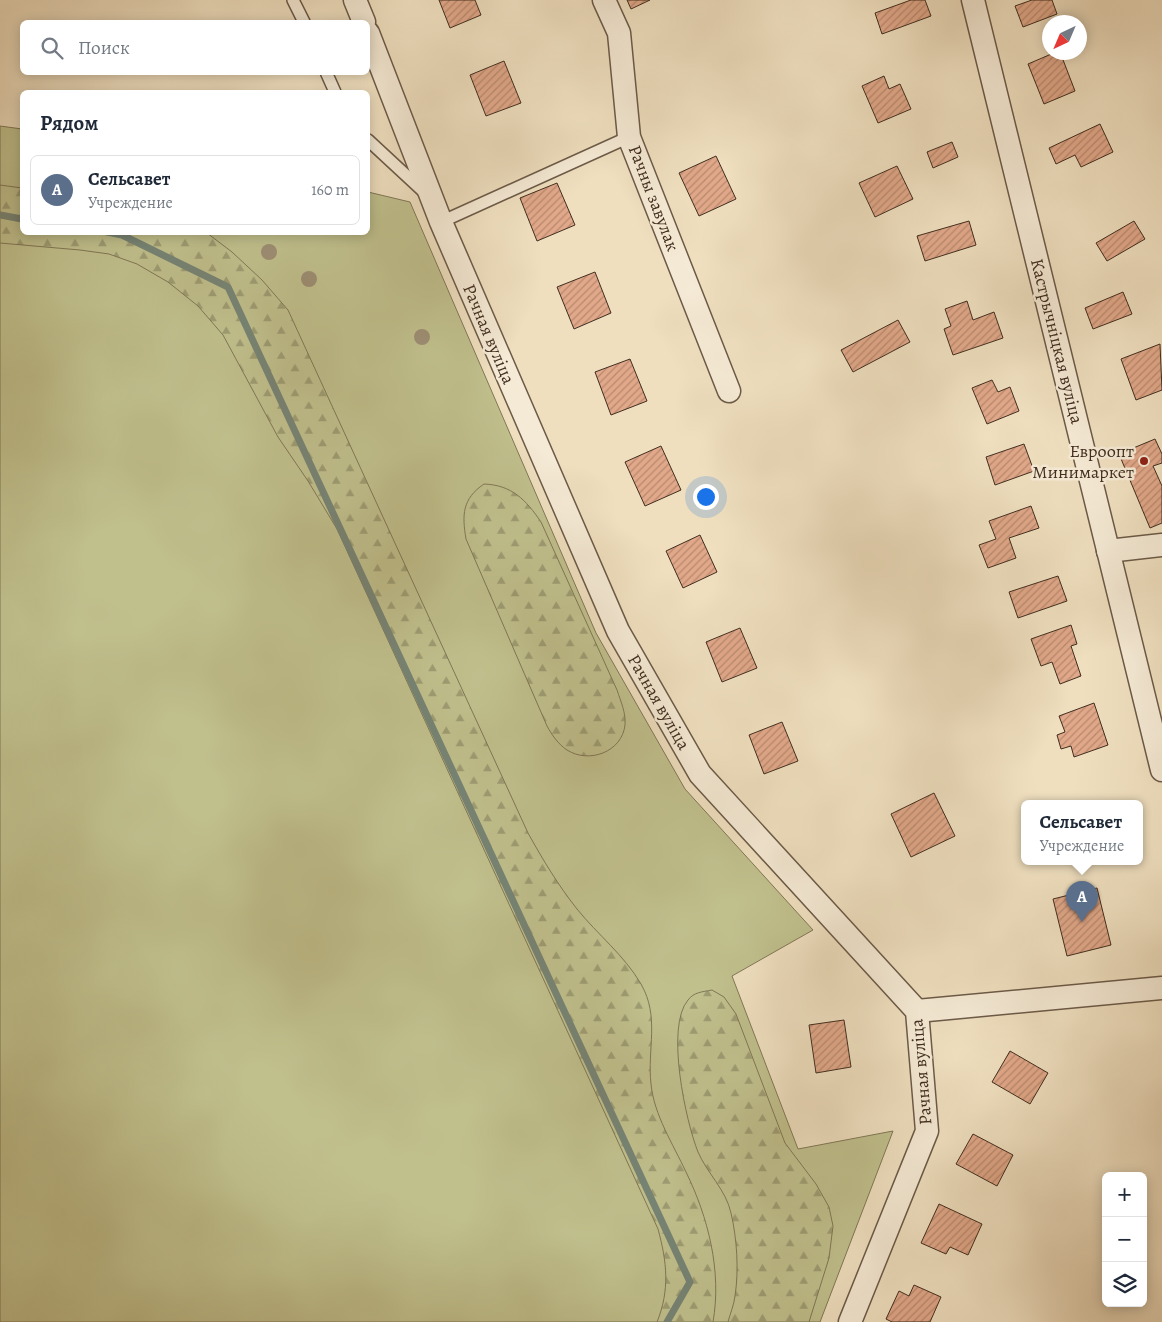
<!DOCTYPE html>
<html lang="ru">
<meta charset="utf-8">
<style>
:root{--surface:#fff;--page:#f2f2f3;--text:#1f2937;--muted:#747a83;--line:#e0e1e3;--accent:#ea580c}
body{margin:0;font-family:Alegreya,serif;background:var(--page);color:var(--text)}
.controls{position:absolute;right:15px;bottom:15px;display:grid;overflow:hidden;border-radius:8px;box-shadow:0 2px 12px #0003}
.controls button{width:45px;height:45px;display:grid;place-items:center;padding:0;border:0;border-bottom:1px solid var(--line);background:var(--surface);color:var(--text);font:25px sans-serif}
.compass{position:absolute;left:1042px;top:15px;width:45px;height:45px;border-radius:50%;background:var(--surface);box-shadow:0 2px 12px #0003;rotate:224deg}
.you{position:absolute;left:705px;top:496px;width:18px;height:18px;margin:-12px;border:4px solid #fff;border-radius:50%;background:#1a73e8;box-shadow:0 0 0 8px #1a73e833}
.badge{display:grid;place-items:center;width:32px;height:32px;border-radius:50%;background:var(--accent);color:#fff;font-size:16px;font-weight:700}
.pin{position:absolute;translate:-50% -41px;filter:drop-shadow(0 1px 2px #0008)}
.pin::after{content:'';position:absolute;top:26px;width:18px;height:15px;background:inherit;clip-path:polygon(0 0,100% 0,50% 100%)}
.popup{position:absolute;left:1021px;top:800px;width:122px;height:65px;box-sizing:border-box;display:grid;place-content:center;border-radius:8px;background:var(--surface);filter:drop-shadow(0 1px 4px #0005);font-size:16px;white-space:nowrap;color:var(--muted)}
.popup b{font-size:19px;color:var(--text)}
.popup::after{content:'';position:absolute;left:50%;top:100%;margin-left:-10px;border:10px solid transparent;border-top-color:var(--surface)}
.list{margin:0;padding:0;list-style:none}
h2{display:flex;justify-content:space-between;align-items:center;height:65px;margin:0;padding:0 20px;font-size:21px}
h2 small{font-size:16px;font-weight:400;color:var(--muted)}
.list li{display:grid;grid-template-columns:32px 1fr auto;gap:15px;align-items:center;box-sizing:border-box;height:70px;margin:0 10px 10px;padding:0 10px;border:1px solid var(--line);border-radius:8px}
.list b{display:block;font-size:19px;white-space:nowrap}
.list p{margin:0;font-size:16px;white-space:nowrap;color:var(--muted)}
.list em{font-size:16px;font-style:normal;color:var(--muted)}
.icon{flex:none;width:28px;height:28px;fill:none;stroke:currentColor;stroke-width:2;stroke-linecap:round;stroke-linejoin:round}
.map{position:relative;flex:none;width:1162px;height:1322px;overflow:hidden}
.search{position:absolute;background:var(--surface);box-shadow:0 2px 12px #0003;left:20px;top:20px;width:350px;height:55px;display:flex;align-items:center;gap:12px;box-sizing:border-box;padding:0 18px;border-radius:8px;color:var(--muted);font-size:19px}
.panel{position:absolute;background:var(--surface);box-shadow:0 2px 12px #0003;left:20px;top:90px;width:350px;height:145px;border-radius:8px}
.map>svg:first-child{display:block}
.grass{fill:#c0c08d;stroke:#807756}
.forest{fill:url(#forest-firs);stroke:#807756}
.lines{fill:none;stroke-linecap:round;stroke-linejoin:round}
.stream{stroke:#768475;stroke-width:7}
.building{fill:url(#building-hatch);stroke:#412e20}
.lane-casing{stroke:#6c5a48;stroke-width:14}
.street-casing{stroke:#6c5a48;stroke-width:25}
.lane{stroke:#f5ead5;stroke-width:11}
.street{stroke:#f5ead5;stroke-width:22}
.tree{fill:#9d8e74}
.poi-dot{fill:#8f2418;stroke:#f5ead5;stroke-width:2}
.labels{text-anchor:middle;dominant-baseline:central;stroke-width:5;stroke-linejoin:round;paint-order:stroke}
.street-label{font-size:18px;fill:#412e20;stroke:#f5ead5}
.poi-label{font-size:18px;fill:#412e20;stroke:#f5ead5;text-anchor:end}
</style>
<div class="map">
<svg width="1162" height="1322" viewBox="0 0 1162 1322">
<defs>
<pattern id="forest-firs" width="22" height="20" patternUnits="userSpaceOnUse" patternTransform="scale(1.25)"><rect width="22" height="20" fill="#c0c08d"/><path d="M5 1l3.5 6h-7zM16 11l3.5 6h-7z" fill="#9e9c73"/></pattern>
<pattern id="building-hatch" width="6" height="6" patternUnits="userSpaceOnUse" patternTransform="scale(1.25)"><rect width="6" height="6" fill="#e1a889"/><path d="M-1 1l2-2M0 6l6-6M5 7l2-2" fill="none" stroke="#b88970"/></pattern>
</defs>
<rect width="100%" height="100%" fill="#efdfbf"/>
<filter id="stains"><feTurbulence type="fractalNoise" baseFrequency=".004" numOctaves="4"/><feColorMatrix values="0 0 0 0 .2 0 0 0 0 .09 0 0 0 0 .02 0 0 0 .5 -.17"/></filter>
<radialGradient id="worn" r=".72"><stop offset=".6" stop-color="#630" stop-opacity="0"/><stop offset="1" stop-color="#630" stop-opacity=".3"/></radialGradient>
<!-- grass -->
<polygon class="grass" points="0,126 22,129 22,232 368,232 368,192 410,202 596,633 685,789 813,930 732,976 798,1149 893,1131 820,1322 0,1322"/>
<!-- forest -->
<g class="forest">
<path d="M0,185l22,3v44l185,1 25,19 30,28 26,30 240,523c15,27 30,52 49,76 21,26 47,46 64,75 19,33 6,65 10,100 3,31 22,60 35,88 22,45 36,99 27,150h-56c13,-32 10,-60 1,-93l-321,-700 -29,-48 -30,-44 -55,-102 -25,-29 -30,-24 -31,-18 -28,-10 -29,-4 -80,-7z"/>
<path d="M484,484c28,1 42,16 57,38l76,168c4,12 9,23 8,35 -3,27 -36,39 -58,25 -9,-6 -15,-15 -20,-24l-81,-187c-4,-24 -4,-40 18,-55z"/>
<path d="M712,990l12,7 12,17 49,129 31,41 13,23 4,19 -4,32 -20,64h-81c2,-8 6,-17 7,-26 4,-26 2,-57 -4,-83 -5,-23 -24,-40 -33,-61 -12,-30 -33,-125 -10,-152 6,-8 14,-8 24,-10z"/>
</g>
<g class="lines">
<!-- stream -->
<g class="stream">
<polyline points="0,215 22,219"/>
<polyline points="107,232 122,235 228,287 690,1282 667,1322"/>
</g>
</g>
<!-- building -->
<g class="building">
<polygon points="439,0 475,0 481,15 450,28"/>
<polygon points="627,0 650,0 631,9"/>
<polygon points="911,0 925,0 931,16 882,34 875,13"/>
<polygon points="1032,0 1052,0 1057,14 1023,27 1015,6"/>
<polygon points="1056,52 1060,52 1075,91 1044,104 1028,64"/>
<polygon points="504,61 521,103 486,116 470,75"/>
<polygon points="884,76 889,89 900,84 911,109 878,123 862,86"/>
<polygon points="1100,124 1113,152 1081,167 1075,155 1056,164 1049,148"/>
<polygon points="952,142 958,157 933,168 927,152"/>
<polygon points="716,156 736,199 699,216 679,173"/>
<polygon points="897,166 913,199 875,217 859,183"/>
<polygon points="557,183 575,225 537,241 520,198"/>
<polygon points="969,221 976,245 925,261 917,236"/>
<polygon points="1134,221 1145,239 1107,261 1096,243"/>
<polygon points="595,272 611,313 574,329 557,287"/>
<polygon points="1123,292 1132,314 1093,329 1085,308"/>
<polygon points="967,301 973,320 994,312 1003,338 953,355 944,329 951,326 945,309"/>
<polygon points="898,320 910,342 853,372 841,350"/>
<polygon points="1160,344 1162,390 1136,400 1121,359"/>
<polygon points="630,359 647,401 611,415 595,372"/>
<polygon points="992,380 998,392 1010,387 1019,411 987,424 972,388"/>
<polygon points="1155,439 1162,454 1162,463 1153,466 1162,486 1162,523 1150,528 1119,454"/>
<polygon points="1024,444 1034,471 995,485 986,457"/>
<polygon points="661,446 681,490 645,506 625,462"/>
<polygon points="1031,506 1039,528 1009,538 1016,558 988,568 979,545 996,539 989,521"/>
<polygon points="700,535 717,572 683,588 666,551"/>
<polygon points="1058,576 1067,601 1018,618 1009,592"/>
<polygon points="1071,625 1077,644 1071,646 1081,676 1060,684 1052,662 1041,666 1031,639"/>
<polygon points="740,628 757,668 722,682 706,642"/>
<polygon points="1094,703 1108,745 1074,757 1071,746 1061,749 1057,735 1065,732 1059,716"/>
<polygon points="782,722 798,761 764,774 749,735"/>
<polygon points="934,793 955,836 911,857 891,814"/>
<polygon points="1097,888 1111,945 1067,956 1053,899"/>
<polygon points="844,1020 851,1067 816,1073 809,1025"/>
<polygon points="1010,1051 1048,1073 1030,1104 992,1082"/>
<polygon points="973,1134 1013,1155 997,1186 956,1164"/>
<polygon points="939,1204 982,1224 968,1255 950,1247 946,1254 921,1243"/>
<polygon points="914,1285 941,1297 930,1322 892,1322 886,1319 899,1291 909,1296"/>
</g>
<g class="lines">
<!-- lane casing -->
<g class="lane-casing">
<g id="lane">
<polyline points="293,0 304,22"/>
<polyline points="326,72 335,92"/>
<polyline points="368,140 423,191"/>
<polyline points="441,222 629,137"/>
</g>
</g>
<!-- street casing -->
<g class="street-casing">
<g id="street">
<polyline points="355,0 364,22"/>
<polyline points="604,0 619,33 629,137 729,391"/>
<polyline points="973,0 1162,770"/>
<polyline points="368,33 441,222 618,631 700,774 917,1011 927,1131 850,1322"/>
<polyline points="1108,551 1162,545"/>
<polyline points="917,1011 1162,988"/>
</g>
</g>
<!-- lane -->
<use href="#lane" class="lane"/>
<!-- street -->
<use href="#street" class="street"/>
</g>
<!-- trees -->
<g class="tree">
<circle cx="269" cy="252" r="8"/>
<circle cx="309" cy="279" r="8"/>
<circle cx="422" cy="337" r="8"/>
</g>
<!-- markers -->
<circle class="poi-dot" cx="1144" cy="461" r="5"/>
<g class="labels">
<!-- street labels -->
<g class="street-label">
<text transform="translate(654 198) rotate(69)">Рачны завулак</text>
<text transform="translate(489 334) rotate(67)">Рачная вуліца</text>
<text transform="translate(1057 341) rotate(76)">Кастрычніцкая вуліца</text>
<text transform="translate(659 702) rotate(60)">Рачная вуліца</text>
<text transform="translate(921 1072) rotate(-95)">Рачная вуліца</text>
</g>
<!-- poi labels -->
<g class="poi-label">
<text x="1134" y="451">Евроопт<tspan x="1134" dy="21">Минимаркет</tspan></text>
</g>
</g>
<rect width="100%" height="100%" filter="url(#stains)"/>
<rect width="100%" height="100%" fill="url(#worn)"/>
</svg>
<div class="controls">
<button>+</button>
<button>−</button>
<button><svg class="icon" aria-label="layers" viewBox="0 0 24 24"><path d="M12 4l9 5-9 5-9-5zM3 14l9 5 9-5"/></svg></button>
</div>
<svg class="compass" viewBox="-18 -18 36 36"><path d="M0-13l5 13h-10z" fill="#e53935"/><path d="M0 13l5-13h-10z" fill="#747a83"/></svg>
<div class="you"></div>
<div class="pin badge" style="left:1082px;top:922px;background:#5c6f8a">A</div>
<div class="popup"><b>Сельсавет</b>Учреждение</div>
<div class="search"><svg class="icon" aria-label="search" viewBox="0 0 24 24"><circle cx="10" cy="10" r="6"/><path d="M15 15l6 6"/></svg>Поиск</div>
<section class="panel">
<h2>Рядом<small></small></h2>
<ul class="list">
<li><span class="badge" style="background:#5c6f8a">A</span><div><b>Сельсавет</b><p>Учреждение</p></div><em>160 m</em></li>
</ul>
</section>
</div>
